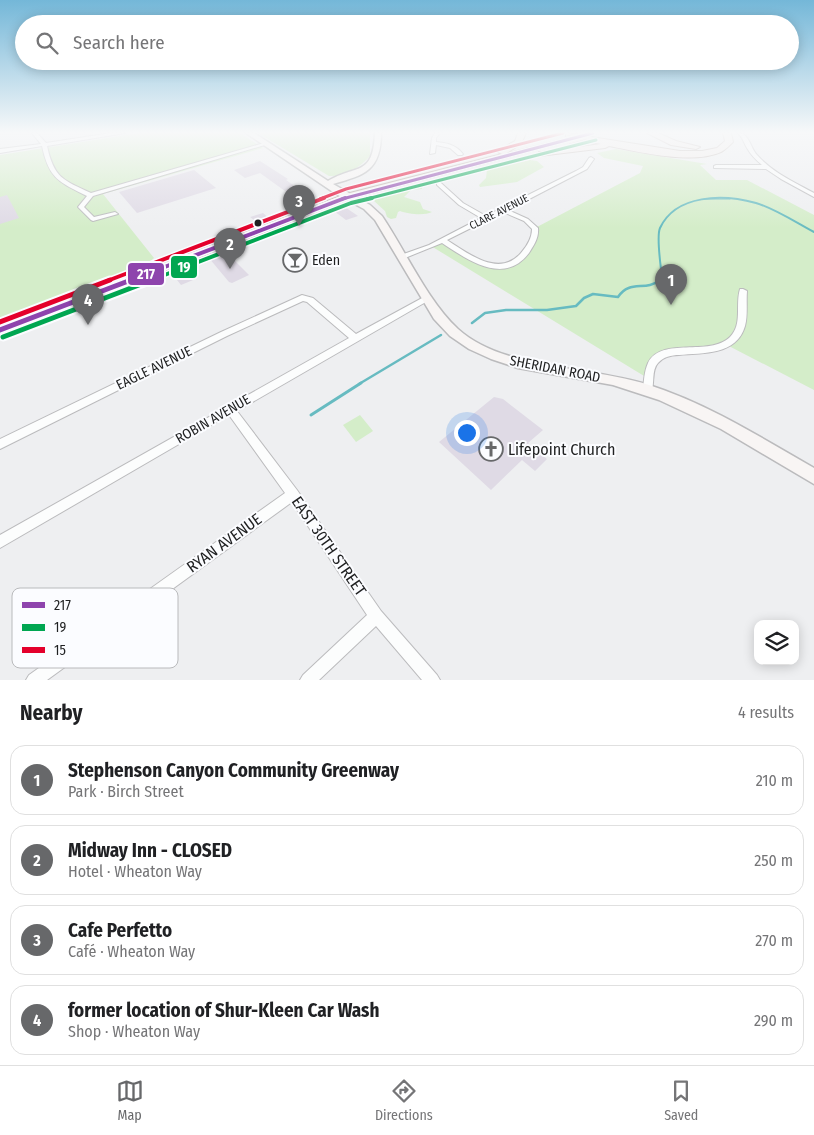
<!DOCTYPE html>
<meta charset="utf-8">
<style>
:root{--surface:#fff;--page:#f2f2f2;--text:#202124;--muted:#757577;--line:#e0e0e0;--accent:#67686a}
body{margin:0;font-family:"Fira Sans Condensed",sans-serif;background:var(--page);color:var(--text)}
.controls{position:absolute;right:15px;bottom:15px;display:grid;overflow:hidden;border-radius:10px;box-shadow:0 2px 12px #0003}
.controls button{width:45px;height:45px;display:grid;place-items:center;padding:0;border:0;border-bottom:1px solid var(--line);background:var(--surface);color:var(--text);font:25px sans-serif}
.you{position:absolute;left:466px;top:432px;width:18px;height:18px;margin:-12px;border:4px solid #fff;border-radius:50%;background:#1a73e8;box-shadow:0 0 0 8px #1a73e833}
.badge{display:grid;place-items:center;width:32px;height:32px;border-radius:50%;background:var(--accent);color:#fff;font-size:16px;font-weight:700}
.pin{position:absolute;translate:-50% -41px;filter:drop-shadow(0 1px 2px #0008)}
.pin::after{content:'';position:absolute;top:26px;width:18px;height:15px;background:inherit;clip-path:polygon(0 0,100% 0,50% 100%)}
.list{margin:0;padding:0;list-style:none}
h2{display:flex;justify-content:space-between;align-items:center;height:65px;margin:0;padding:0 20px;font-size:21px}
h2 small{font-size:16px;font-weight:400;color:var(--muted)}
.list li{display:grid;grid-template-columns:32px 1fr auto;gap:15px;align-items:center;box-sizing:border-box;height:70px;margin:0 10px 10px;padding:0 10px;border:1px solid var(--line);border-radius:15px}
.list b{display:block;font-size:19px;white-space:nowrap}
.list p{margin:0;font-size:16px;white-space:nowrap;color:var(--muted)}
.list em{font-size:16px;font-style:normal;color:var(--muted)}
.icon{flex:none;width:28px;height:28px;fill:none;stroke:currentColor;stroke-width:2;stroke-linecap:round;stroke-linejoin:round}
.map{position:relative;flex:none;width:814px;height:680px;overflow:hidden}
.search{position:absolute;background:var(--surface);box-shadow:0 2px 12px #0003;left:15px;right:15px;top:15px;height:55px;display:flex;align-items:center;gap:12px;box-sizing:border-box;padding:0 18px;border-radius:28px;color:var(--muted);font-size:19px}
.sheet{height:385px;background:var(--surface)}
nav{display:flex;justify-content:space-around;align-items:center;box-sizing:border-box;height:70px;border-top:1px solid var(--line);background:var(--surface);font-size:14px;color:var(--muted)}
nav a{display:grid;justify-items:center;gap:2px}
nav .on{color:var(--accent)}
.map>svg:first-child{display:block}
.green{fill:#d4edc9}
.lines{fill:none;stroke-linecap:round;stroke-linejoin:round}
.stream-far3{stroke:#67bbc1;stroke-width:1}
.stream-far2{stroke:#67bbc1;stroke-width:2}
.stream-far1{stroke:#67bbc1;stroke-width:2.5}
.stream{stroke:#67bbc1;stroke-width:3}
.building{fill:#dfdae5}
.street-casing{stroke:#bbbbbd;stroke-width:2}
.secondary-casing{stroke:#bbbbbd;stroke-width:3}
.primary-casing{stroke:#bcb1ac;stroke-width:2}
.street{fill:#fcfdfd;fill-rule:evenodd}
.secondary{fill:#f8f5f4;fill-rule:evenodd}
.primary{fill:#f3ecea;fill-rule:evenodd}
.primary-bridge-casing{stroke:#bcb1ac;stroke-width:9;stroke-linecap:butt}
.primary-bridge{stroke:#f3ecea;stroke-width:8}
.bus-1-far2-casing{stroke:#fbfcff;stroke-width:5.5}
.bus-1-far1-casing{stroke:#fbfcff;stroke-width:7}
.bus-1-casing{stroke:#fbfcff;stroke-width:9}
.bus-2-far2-casing{stroke:#fbfcff;stroke-width:5.5}
.bus-2-far1-casing{stroke:#fbfcff;stroke-width:7}
.bus-2-casing{stroke:#fbfcff;stroke-width:9}
.bus-3-far2-casing{stroke:#fbfcff;stroke-width:5.5}
.bus-3-far1-casing{stroke:#fbfcff;stroke-width:7}
.bus-3-casing{stroke:#fbfcff;stroke-width:9}
.bus-1-far2{stroke:#8e44ad;stroke-width:3}
.bus-1-far1{stroke:#8e44ad;stroke-width:4}
.bus-1{stroke:#8e44ad;stroke-width:5}
.bus-2-far2{stroke:#00a651;stroke-width:3}
.bus-2-far1{stroke:#00a651;stroke-width:4}
.bus-2{stroke:#00a651;stroke-width:5}
.bus-3-far2{stroke:#e4002b;stroke-width:3}
.bus-3-far1{stroke:#e4002b;stroke-width:4}
.bus-3{stroke:#e4002b;stroke-width:5}
.bus-dot{fill:#1f2021;stroke:#fbfcff;stroke-width:2}
.labels{text-anchor:middle;dominant-baseline:central;stroke-width:4;stroke-linejoin:round;paint-order:stroke}
.far-street-label{font-size:11px;fill:#1f2021;stroke:#fbfcff}
.poi-label{font-size:14px;fill:#1f2021;stroke:#fbfcff;text-anchor:start}
.street-label{font-size:14px;fill:#1f2021;stroke:#fbfcff}
.near-poi-label{font-size:16px;fill:#1f2021;stroke:#fbfcff;text-anchor:start}
.near-street-label{font-size:16px;fill:#1f2021;stroke:#fbfcff}
.key{fill:#fbfcff;stroke:#b9babc;stroke-width:1}
.key-label{font-size:14px;fill:#1f2021}
.line-badge{stroke:#fbfcff;stroke-width:2}
.badge-label{font-size:14px;text-anchor:middle;font-weight:bold;fill:#fff}
</style>
<div class="map">
<svg width="814" height="680" viewBox="0 0 814 680">
<rect width="100%" height="100%" fill="#eeeff1"/>
<!-- green -->
<g class="green">
<polygon points="138,133 240,133 263,148 103,194 154,258 142,269 0,322 0,155"/>
<path d="M258,133h112v23c-9,11 -26,21 -41,20z"/>
<polygon points="616,149 707,164 700,165 716,180 747,180 814,215 814,390 725,344 670,353 656,360 649,379 431,246 442,240 478,262 493,267 521,260 535,228 640,173 643,166 604,158 597,153"/>
<polygon points="530,160 537,161 544,167 517,182 480,187 479,185 486,178 487,170"/>
<path d="M422,186v3l-11,1 -7,7 16,5 3,7 9,3c-8,4 -24,2 -32,-1l-2,1 -2,6 -5,1 -4,-2 -2,-6 -12,-11 1,-2z"/>
<polygon points="360,415 373,431 356,442 343,425"/>
</g>
<g class="lines">
<!-- stream-far3 -->
<polyline class="stream-far3" points="704,199 730,199"/>
<!-- stream-far2 -->
<path class="stream-far2" d="M658,281l4,-3c-1,-11 -6,-41 -2,-50 16,-34 63,-34 96,-25 18,5 41,20 58,29"/>
<!-- stream-far1 -->
<g class="stream-far1">
<path d="M472,323l13,-10 21,-3h41l29,-4 8,-8 9,-4 25,3c12,-18 27,-5 42,-17"/>
<polyline points="359,384 441,335"/>
</g>
<!-- stream -->
<polyline class="stream" points="311,415 361,383"/>
</g>
<!-- building -->
<g class="building">
<polygon points="260,161 288,179 286,180 308,195 296,199 260,173 245,178 234,170"/>
<polygon points="194,170 216,188 137,213 119,192"/>
<polygon points="7,195 19,218 0,224 0,197"/>
<polygon points="345,207 358,216 346,220 334,211"/>
<polygon points="263,213 270,219 258,223 250,217"/>
<polygon points="224,253 227,253 249,275 232,283 229,282 209,258"/>
<polygon points="190,269 198,278 181,285 173,275"/>
<polygon points="494,397 503,399 543,430 528,443 547,459 535,471 522,460 491,490 439,442"/>
</g>
<g class="lines">
<!-- street casing -->
<g class="street-casing">
<g id="street">
<path d="M32,133h5l9,10 65,-10h14l-78,13c7,32 16,34 44,47l173,-50 4,1 -175,52 -9,11 10,10 21,-5 3,2 -25,7 -2,-1 -13,-13 9,-11c-28,-14 -38,-17 -45,-50l-42,7v-4l41,-5z"/>
<path d="M435,133h5l-4,5v4c11,1 20,3 27,12l-1,1h-4l-8,-7 -14,-3 -1,8 -5,1 2,-16z"/>
<path d="M738,133c11,0 12,14 19,22 15,17 37,27 57,38v4l-33,-18 -15,-10 -52,-1v-2l2,-1h46c-6,-5 -11,-10 -15,-17 -3,-5 -4,-10 -9,-15z"/>
<path d="M591,157l3,2 -7,10 -79,41 20,9 10,9c1,10 -4,17 -9,25 -25,33 -61,7 -87,-10l-37,15h-6l-1,-2 31,-11 52,-27 -22,-13 -22,-20v-2h4l22,20 23,13 90,-45 7,-4 6,-9zM503,212l21,9 8,8c0,9 -5,17 -11,24 -22,25 -52,1 -74,-13z"/>
<path d="M740,289h3l4,2c-1,11 1,24 -2,35 -8,29 -42,27 -66,29 -7,0 -16,2 -21,8 -7,7 -3,21 -7,30l-3,1 -3,-1 -2,-3c1,-9 1,-18 5,-27 13,-27 62,-6 82,-26 13,-13 5,-32 10,-48z"/>
<polygon points="302,295 313,298 356,334 424,297 430,297 431,299 237,411 297,490 381,611 437,675 440,680 422,680 376,626 319,680 300,680 303,675 367,615 292,502 47,680 26,680 29,675 285,493 229,415 0,548 0,535 349,338 307,302 303,301 227,336 0,449 0,439 221,332"/>
</g>
</g>
<!-- secondary casing -->
<g class="secondary-casing">
<path id="secondary" d="M246,133h8l74,48c29,-17 45,-4 47,-48h6c0,37 -16,42 -48,51l37,21 12,11c23,34 46,86 76,113 45,41 133,37 191,56 59,19 111,52 165,83v16l-93,-55 -62,-29 -46,-15 -95,-17 -27,-9 -22,-10 -19,-13 -16,-17 -59,-99 -11,-11 -28,-15z"/>
</g>
<!-- primary casing -->
<g class="primary-casing">
<g id="primary">
<polygon points="518,133 526,133 521,144 505,154 568,138 572,140 352,198 0,335 0,325 346,194 502,154 498,152 499,150 515,141"/>
<path d="M566,133l114,18h22l15,-3 8,-7 -2,-8h8l2,9c-3,3 -8,8 -12,10 -29,13 -82,0 -112,-6l-4,2 -66,8v-4h3l59,-8 -35,-7z"/>
<polygon points="647,133 658,133 676,141 700,147 696,149 671,145"/>
</g>
</g>
<!-- street -->
<use href="#street" class="street"/>
<!-- secondary -->
<use href="#secondary" class="secondary"/>
<!-- primary -->
<use href="#primary" class="primary"/>
<!-- primary-bridge casing -->
<g class="primary-bridge-casing">
<polyline id="primary-bridge" points="568,140 586,135"/>
</g>
<!-- primary-bridge -->
<use href="#primary-bridge" class="primary-bridge"/>
<!-- bus-1-far2 casing -->
<g class="bus-1-far2-casing">
<polyline id="bus-1-far2" points="342,199 593,133"/>
</g>
<!-- bus-1-far1 casing -->
<g class="bus-1-far1-casing">
<polyline id="bus-1-far1" points="128,281 345,198"/>
</g>
<!-- bus-1 casing -->
<g class="bus-1-casing">
<polyline id="bus-1" points="0,330 131,280"/>
</g>
<!-- bus-2-far2 casing -->
<g class="bus-2-far2-casing">
<polyline id="bus-2-far2" points="367,199 596,140"/>
</g>
<!-- bus-2-far1 casing -->
<g class="bus-2-far1-casing">
<polyline id="bus-2-far1" points="149,281 351,203 372,198"/>
</g>
<!-- bus-2 casing -->
<g class="bus-2-casing">
<polyline id="bus-2" points="3,337 152,280"/>
</g>
<!-- bus-3-far2 casing -->
<g class="bus-3-far2-casing">
<polyline id="bus-3-far2" points="320,199 346,189 563,133"/>
</g>
<!-- bus-3-far1 casing -->
<g class="bus-3-far1-casing">
<polyline id="bus-3-far1" points="107,281 324,198"/>
</g>
<!-- bus-3 casing -->
<g class="bus-3-casing">
<polyline id="bus-3" points="0,322 110,280"/>
</g>
<!-- bus-1-far2 -->
<use href="#bus-1-far2" class="bus-1-far2"/>
<!-- bus-1-far1 -->
<use href="#bus-1-far1" class="bus-1-far1"/>
<!-- bus-1 -->
<use href="#bus-1" class="bus-1"/>
<!-- bus-2-far2 -->
<use href="#bus-2-far2" class="bus-2-far2"/>
<!-- bus-2-far1 -->
<use href="#bus-2-far1" class="bus-2-far1"/>
<!-- bus-2 -->
<use href="#bus-2" class="bus-2"/>
<!-- bus-3-far2 -->
<use href="#bus-3-far2" class="bus-3-far2"/>
<!-- bus-3-far1 -->
<use href="#bus-3-far1" class="bus-3-far1"/>
<!-- bus-3 -->
<use href="#bus-3" class="bus-3"/>
</g>
<!-- sky -->
<linearGradient id="sky" x2="0" y2="1"><stop stop-color="#74b7d8"/><stop offset="0.58" stop-color="#f7f8f9"/><stop offset="1" stop-color="#f7f8f9" stop-opacity="0"/></linearGradient>
<rect width="814" height="228" fill="url(#sky)"/>
<!-- icons -->
<defs>
<g id="bar-ring" transform="scale(1.25)"><circle r="9.5" fill="#fbfcff" stroke="#67686a" stroke-width="1.5"/><path d="M-6-5H6L.8 .8V4.5H3.5V6h-7V4.5H-.8V.8Z" fill="#67686a"/></g>
<g id="church-ring" transform="scale(1.25)"><circle r="9.5" fill="#fbfcff" stroke="#67686a" stroke-width="1.5"/><path d="M-1.2-6h2.4v3.5h3.3v2.4h-3.3V6h-2.4V-.1h-3.3v-2.4h3.3Z" fill="#67686a"/></g>
</defs>
<g fill-rule="evenodd">
<use href="#bar-ring" x="295" y="260"/>
<use href="#church-ring" x="491" y="449"/>
</g>
<!-- markers -->
<circle class="bus-dot" cx="258" cy="223" r="4.5"/>
<g class="labels">
<!-- far-street labels -->
<g class="far-street-label">
<text transform="translate(499 212) rotate(-27)">CLARE AVENUE</text>
</g>
<!-- poi labels -->
<g class="poi-label">
<text x="312" y="260">Eden</text>
</g>
<!-- street labels -->
<g class="street-label">
<text transform="translate(154 368) rotate(-26)">EAGLE AVENUE</text>
<text transform="translate(555 369) rotate(11)">SHERIDAN ROAD</text>
<text transform="translate(213 419) rotate(-30)">ROBIN AVENUE</text>
</g>
<!-- near-poi labels -->
<g class="near-poi-label">
<text x="508" y="449">Lifepoint Church</text>
</g>
<!-- near-street labels -->
<g class="near-street-label">
<text transform="translate(224 543) rotate(-36)">RYAN AVENUE</text>
<text transform="translate(329 546) rotate(55)">EAST 30TH STREET</text>
</g>
</g>
<!-- legend -->
<rect x="12" y="588" width="166" height="80" rx="8" class="key"/>
<rect x="22" y="602" width="23" height="6" fill="#8e44ad"/>
<rect x="22" y="624" width="23" height="7" fill="#00a651"/>
<rect x="22" y="647" width="23" height="6" fill="#e4002b"/>
<g class="key-label">
<text x="54" y="610">217</text>
<text x="54" y="632">19</text>
<text x="54" y="655">15</text>
</g>
<g class="line-badge">
<rect x="170" y="255" width="28" height="24" rx="5" fill="#00a651"/>
<rect x="127" y="262" width="38" height="24" rx="5" fill="#8e44ad"/>
</g>
<g class="badge-label">
<text x="184" y="272">19</text>
<text x="146" y="279">217</text>
</g>
</svg>
<div class="controls">
<button><svg class="icon" aria-label="layers" viewBox="0 0 24 24"><path d="M12 4l9 5-9 5-9-5zM3 14l9 5 9-5"/></svg></button>
</div>
<div class="you"></div>
<div class="pin badge" style="left:671px;top:305px">1</div>
<div class="pin badge" style="left:230px;top:269px">2</div>
<div class="pin badge" style="left:299px;top:226px">3</div>
<div class="pin badge" style="left:88px;top:325px">4</div>
<div class="search"><svg class="icon" aria-label="search" viewBox="0 0 24 24"><circle cx="10" cy="10" r="6"/><path d="M15 15l6 6"/></svg>Search here</div>
</div>
<section class="sheet">
<h2>Nearby<small>4 results</small></h2>
<ul class="list">
<li><span class="badge">1</span><div><b>Stephenson Canyon Community Greenway</b><p>Park · Birch Street</p></div><em>210 m</em></li>
<li><span class="badge">2</span><div><b>Midway Inn - CLOSED</b><p>Hotel · Wheaton Way</p></div><em>250 m</em></li>
<li><span class="badge">3</span><div><b>Cafe Perfetto</b><p>Café · Wheaton Way</p></div><em>270 m</em></li>
<li><span class="badge">4</span><div><b>former location of Shur-Kleen Car Wash</b><p>Shop · Wheaton Way</p></div><em>290 m</em></li>
</ul>
</section>
<nav>
<a class="on"><svg class="icon" aria-label="map" viewBox="0 0 24 24"><path d="M3 6l6-2 6 2 6-2v14l-6 2-6-2-6 2zM9 4v14M15 6v14"/></svg>Map</a>
<a><svg class="icon" aria-label="directions" viewBox="0 0 24 24"><path d="M12 3l9 9-9 9-9-9zM9 14v-3h6M13 9l2 2-2 2"/></svg>Directions</a>
<a><svg class="icon" aria-label="saved" viewBox="0 0 24 24"><path d="M7 4h10v16l-5-4-5 4z"/></svg>Saved</a>
</nav>
